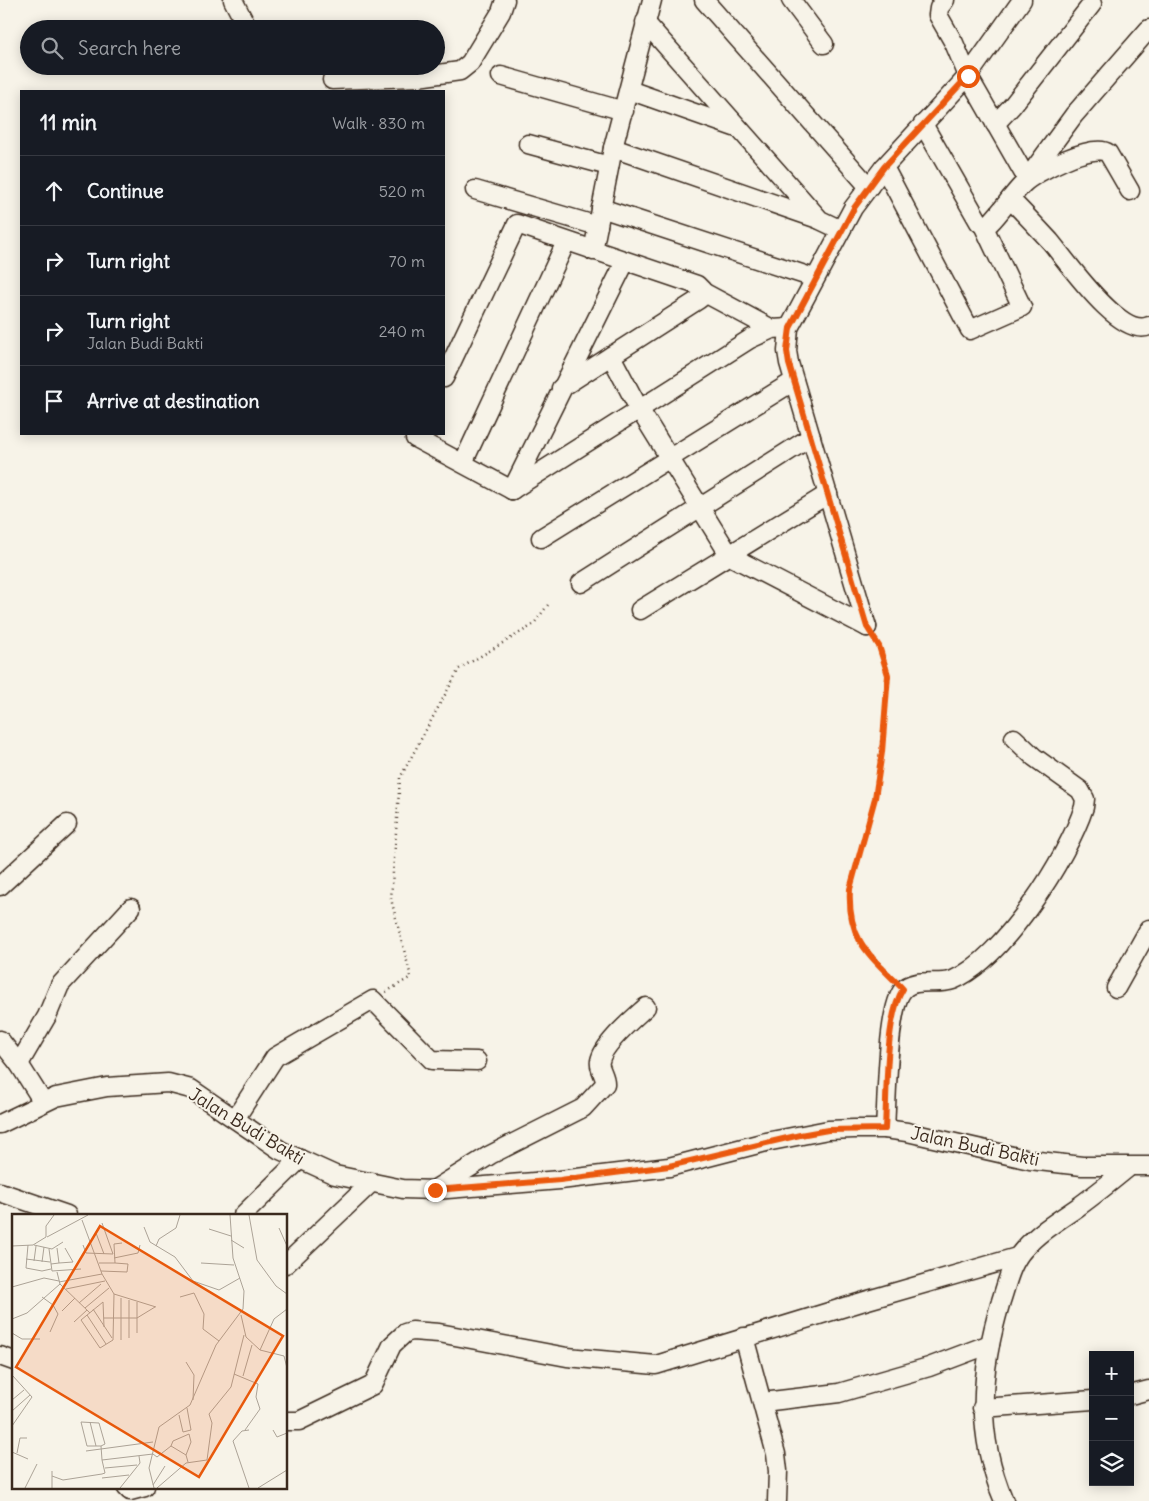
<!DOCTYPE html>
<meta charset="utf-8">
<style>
:root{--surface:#171b24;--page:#20242c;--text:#f1f3f6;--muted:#9ea1a6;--line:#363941}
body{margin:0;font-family:Delius,sans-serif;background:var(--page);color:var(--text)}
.controls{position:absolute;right:15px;bottom:15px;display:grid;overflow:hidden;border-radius:0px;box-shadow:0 2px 12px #0003}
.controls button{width:45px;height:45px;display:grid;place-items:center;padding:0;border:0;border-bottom:1px solid var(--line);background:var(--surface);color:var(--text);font:25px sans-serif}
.stop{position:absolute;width:15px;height:15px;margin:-11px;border:4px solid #ea580c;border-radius:50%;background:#fff}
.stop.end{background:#ea580c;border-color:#fff;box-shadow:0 1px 5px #0008}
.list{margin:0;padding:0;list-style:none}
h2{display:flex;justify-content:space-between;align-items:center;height:65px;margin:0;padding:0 20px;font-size:21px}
h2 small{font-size:16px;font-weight:400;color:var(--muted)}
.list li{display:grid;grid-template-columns:32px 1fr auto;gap:15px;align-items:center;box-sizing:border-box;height:70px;padding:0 20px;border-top:1px solid var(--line)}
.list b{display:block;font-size:19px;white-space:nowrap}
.list p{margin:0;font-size:16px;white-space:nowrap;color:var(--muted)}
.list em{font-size:16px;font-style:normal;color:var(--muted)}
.icon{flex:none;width:28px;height:28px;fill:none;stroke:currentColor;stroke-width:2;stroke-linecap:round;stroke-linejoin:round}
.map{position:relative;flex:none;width:1149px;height:1501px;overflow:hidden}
.search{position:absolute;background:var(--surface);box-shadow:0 2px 12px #0003;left:20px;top:20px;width:425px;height:55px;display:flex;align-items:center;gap:12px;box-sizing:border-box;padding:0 18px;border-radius:28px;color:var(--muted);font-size:19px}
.panel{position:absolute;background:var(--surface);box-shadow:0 2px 12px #0003;left:20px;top:90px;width:425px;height:345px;border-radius:0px}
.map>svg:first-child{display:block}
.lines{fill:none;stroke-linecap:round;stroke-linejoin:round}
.minor-casing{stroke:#3b2a1e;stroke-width:21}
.path{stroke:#3b2a1e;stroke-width:2.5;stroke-dasharray:1 4;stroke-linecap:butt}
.minor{stroke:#f7f3e8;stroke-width:18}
.route{stroke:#ea580c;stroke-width:6}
.labels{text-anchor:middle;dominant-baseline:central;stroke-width:4;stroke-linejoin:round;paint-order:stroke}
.street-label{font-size:18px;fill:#3b2a1e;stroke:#f7f3e8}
.inset-road{fill:none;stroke:#aca397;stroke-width:1}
.view{fill:#e8590c;fill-opacity:0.15;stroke:#e8590c;stroke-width:2.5}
.inset-edge{fill:none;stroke:#3b2a1e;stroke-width:2.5}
</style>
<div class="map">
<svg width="1149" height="1501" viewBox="0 0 1149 1501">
<rect width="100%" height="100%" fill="#f7f3e8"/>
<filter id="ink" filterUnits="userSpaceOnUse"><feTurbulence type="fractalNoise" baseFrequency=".02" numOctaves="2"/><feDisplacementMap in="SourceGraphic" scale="10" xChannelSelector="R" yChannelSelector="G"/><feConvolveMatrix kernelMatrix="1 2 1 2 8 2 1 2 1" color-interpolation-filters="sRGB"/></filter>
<g filter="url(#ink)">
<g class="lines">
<!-- minor casing -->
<g class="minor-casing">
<g id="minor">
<polyline points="233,0 248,29"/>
<polyline points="704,0 869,187"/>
<polyline points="791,0 824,44"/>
<polyline points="945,0 939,8 938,15 954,43 968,76 1027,179 1074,115 1149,29"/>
<polyline points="645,22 820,220 841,230"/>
<polyline points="501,76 624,111"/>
<polyline points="332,80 418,77 460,71 470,63 501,12 505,0"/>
<polyline points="629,90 737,128"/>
<path d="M923,124l56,98 4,3 7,-2c12,-12 21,-27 33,-39 12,-12 71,-42 85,-31l22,38"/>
<polyline points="995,124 1012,106 1092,4"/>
<polyline points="528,144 609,166"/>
<polyline points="613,148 818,219"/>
<polyline points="884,167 970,330 1022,307 983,225"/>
<polyline points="475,190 598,226"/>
<path d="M1010,199c14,14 27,28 40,42 17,20 70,98 99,85"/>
<polyline points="601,208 814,278"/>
<polyline points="593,251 613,148 652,0"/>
<polyline points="703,292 772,329"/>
<polyline points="611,356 638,407 730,556 867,627"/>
<polyline points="444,378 517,224 697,285 702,290 703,296 698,300 561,388"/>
<polyline points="417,434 415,438 512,490"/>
<polyline points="463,463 566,242"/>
<polyline points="512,490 750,339 772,329 789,328"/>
<polyline points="512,490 625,262"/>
<polyline points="541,538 794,381"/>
<polyline points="581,583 811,437"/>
<polyline points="640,610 828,494"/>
<polyline points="867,627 789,363 787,351 789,328 853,208 884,167 968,76 1022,0"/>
<polyline points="0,886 67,824"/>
<polyline points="1116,988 1149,929"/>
<polyline points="0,1040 19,1064 43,1102"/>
<polyline points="19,1064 47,1016 60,985 131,908"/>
<polyline points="235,1119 275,1057 373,1000 432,1060 477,1061"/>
<polyline points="0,1124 56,1097 107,1087 168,1083 191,1089 280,1150 335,1175 403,1189 435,1190 560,1180 669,1167 766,1142 828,1130 854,1129 885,1129 907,1132 1030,1160 1082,1166 1149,1166"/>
<path d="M885,1129c2,-27 2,-121 18,-139 11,-13 35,-4 50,-10 50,-21 115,-123 131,-173l1,-8 -5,-9 -46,-33 -20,-19"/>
<path d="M437,1188l53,-33 93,-47 22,-24c1,-8 -7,-16 -5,-23 3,-17 33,-42 46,-54"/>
<polyline points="0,1192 67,1215"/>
<polyline points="243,1215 300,1159"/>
<polyline points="286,1264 372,1182"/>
<polyline points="744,1337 776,1454 778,1471 777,1501"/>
<polyline points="0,1356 14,1361"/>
<polyline points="1130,1395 1149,1390"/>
<polyline points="763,1402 839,1393 929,1367 990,1344"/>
<polyline points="982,1408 1093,1400"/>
<polyline points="286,1421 299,1421 373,1385 392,1345 405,1333 412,1331 439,1333 567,1357 656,1365 868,1300 1017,1257"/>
<polyline points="126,1487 130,1491 145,1487"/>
<path d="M1004,1501c-29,-68 -24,-130 -3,-200 6,-18 10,-38 23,-52 15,-17 35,-29 54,-42 18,-13 34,-26 51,-40"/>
</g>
</g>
<!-- path -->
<g class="path">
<polyline points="875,639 885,662 889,675 887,695 875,797 850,889 850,916 860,942 893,979"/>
<polyline points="386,992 411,977 391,899 400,778 459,669 533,625 548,605"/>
</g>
<!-- minor -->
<use href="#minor" class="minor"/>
</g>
</g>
<g class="lines" filter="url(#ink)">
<!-- route -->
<path class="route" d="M435,1190l125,-10 109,-14 131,-31 28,-5 57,-1c2,-35 0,-112 18,-140 -33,-34 -56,-48 -53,-100l25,-91 7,-46 6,-77 -9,-29 -12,-19 -78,-263 -2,-13 3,-23 64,-120 30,-41 84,-91"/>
</g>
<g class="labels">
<!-- street labels -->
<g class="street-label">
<text transform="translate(247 1126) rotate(31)">Jalan Budi Bakti</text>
<text transform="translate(975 1146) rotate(12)">Jalan Budi Bakti</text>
</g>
</g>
<!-- overview -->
<g transform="translate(12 1214)">
<rect width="275" height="275" fill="#f7f3e8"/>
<path class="inset-road" d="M237,1l8,45 19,26 11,8M70,6l20,54 12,20 42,13M132,13l6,15 25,15 18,24 26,9 21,-12M267,14l8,18M197,15l22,7M84,19l8,21M35,23l41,-22M219,26l13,8M16,31l-2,23 16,3 9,-2M22,31l18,4 11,-7M71,31l3,8 27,1 -11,-31M0,32l21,-1 13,-8v-11l8,-11M144,32l3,-7 17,-11 4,-13M37,35l3,22 29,-2M102,44l24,-5 2,-8M14,45l24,3M22,47l2,-15M30,48l2,-15M47,49l14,-1 -8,-14M87,49h16l-1,-19 8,-1M189,49l33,2M39,50l8,-1 -2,-15M89,57l26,1 1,-8 -13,-1M45,58l3,12 30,29M47,68l43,-8M0,73l32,-9 15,3M54,75l39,-8M30,83l11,8 5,9 -8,18M168,83l14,-4 10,21 -1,15 16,12M109,84v42M117,86v38M125,88v31M67,89l22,-19M73,94l24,-20M81,95l19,29M50,97l13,-13M75,101l19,29M229,101l5,22 14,13 24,6 3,12M92,104h33l18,-11M0,105l15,-6 33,-29M62,108l13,-12M92,113l-1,-25 -22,18 19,28 13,-8M0,119l10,6h18M101,126l1,-46M248,136l14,-31 13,-10M174,148l8,13 -1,25M222,160l24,10 -2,13 4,12 -15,21M0,161l20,22 -20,29M231,162l9,-31M0,186l12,-10M0,197l18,-16M167,201l4,17 8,-2 -4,-22M78,208l6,24M261,216l4,7 10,-4M89,232l4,-2 -6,-21 -18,-1 6,24h14l1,14M159,232l2,-5 16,-7 2,8 -5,13M74,237l67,-9M0,238l16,7M5,239l3,-15h7M93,254l32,-3M40,257v17M40,262l11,4 39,-6 3,-1 -3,-13 51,-6 4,3 14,-11 15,9 2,7M90,264l27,-3M141,271l12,-19M13,274l12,-24M108,274l20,-25 -1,-7M142,274l-5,-20 10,-41 31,-22 26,-60 27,-36 1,-18 -11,-33 -3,-43M145,274l29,-25 21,-3 5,-37 -3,-9 22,-27 13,-52M237,274l-16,-47 9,-10 7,-1M246,274l29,-18"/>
<path class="view" d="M88,12l183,110 -84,141 -183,-110z"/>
<rect width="275" height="275" class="inset-edge"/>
</g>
</svg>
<div class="controls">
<button>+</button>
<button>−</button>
<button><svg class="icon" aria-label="layers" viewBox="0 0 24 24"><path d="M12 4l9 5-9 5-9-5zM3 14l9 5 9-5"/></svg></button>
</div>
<div class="stop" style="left:968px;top:76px"></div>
<div class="stop end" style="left:435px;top:1190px"></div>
<div class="search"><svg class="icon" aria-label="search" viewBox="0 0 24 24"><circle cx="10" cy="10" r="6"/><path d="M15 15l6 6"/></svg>Search here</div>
<section class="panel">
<h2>11 min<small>Walk · 830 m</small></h2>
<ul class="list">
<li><svg class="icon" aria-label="ahead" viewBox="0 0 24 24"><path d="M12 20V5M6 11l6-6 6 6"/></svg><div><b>Continue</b></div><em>520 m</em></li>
<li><svg class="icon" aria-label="right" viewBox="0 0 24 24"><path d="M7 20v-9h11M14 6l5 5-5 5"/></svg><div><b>Turn right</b></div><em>70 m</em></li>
<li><svg class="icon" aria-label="right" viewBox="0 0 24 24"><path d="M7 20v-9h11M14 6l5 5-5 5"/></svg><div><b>Turn right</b><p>Jalan Budi Bakti</p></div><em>240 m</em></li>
<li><svg class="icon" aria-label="arrive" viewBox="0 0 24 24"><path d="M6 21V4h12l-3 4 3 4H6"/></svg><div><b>Arrive at destination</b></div></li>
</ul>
</section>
</div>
